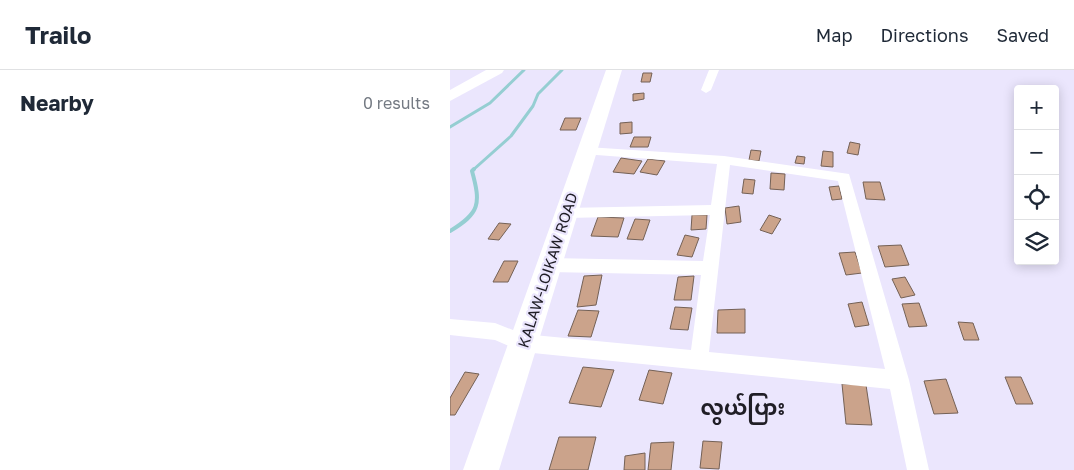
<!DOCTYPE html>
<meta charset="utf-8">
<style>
:root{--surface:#fff;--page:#f2f2f3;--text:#1f2937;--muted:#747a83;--line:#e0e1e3}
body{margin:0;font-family:"Golos Text","Noto Sans Myanmar",sans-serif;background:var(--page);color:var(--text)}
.controls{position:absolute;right:15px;top:15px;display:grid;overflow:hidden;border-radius:5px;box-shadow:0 2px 12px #0003}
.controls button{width:45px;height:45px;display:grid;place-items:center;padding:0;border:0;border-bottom:1px solid var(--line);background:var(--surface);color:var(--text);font:25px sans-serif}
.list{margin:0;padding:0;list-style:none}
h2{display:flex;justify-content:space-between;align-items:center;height:65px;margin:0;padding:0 20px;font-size:21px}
h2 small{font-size:16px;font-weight:400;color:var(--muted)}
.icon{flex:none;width:28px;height:28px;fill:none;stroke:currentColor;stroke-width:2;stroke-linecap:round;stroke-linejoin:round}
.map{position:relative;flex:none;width:624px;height:400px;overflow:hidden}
header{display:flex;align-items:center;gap:30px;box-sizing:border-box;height:70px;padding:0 25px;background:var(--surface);border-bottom:1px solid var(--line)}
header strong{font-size:24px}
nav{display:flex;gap:28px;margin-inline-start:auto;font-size:18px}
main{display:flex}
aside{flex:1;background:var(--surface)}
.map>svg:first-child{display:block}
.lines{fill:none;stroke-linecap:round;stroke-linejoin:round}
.stream-far1{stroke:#95ced2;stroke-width:3}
.stream{stroke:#95ced2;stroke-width:4}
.building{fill:#cba38b;stroke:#746156}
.street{fill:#fff;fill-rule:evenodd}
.secondary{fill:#fff;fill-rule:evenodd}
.primary{fill:#fff;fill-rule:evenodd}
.labels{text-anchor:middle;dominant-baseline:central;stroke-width:4.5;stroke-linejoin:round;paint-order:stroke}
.street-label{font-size:15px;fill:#201e26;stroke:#ebe6fd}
.near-quarter-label{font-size:21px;font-weight:bold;fill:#201e26;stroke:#ebe6fd}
</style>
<header>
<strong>Trailo</strong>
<nav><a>Map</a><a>Directions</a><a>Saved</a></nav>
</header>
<main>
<aside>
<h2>Nearby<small>0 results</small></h2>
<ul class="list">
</ul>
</aside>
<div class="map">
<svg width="624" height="400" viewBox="0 0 624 400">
<rect width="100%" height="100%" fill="#ebe6fd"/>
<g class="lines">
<!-- stream-far1 -->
<g class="stream-far1">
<polyline points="0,57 40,33 74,0"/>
<polyline points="23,100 61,66 83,36 88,24 112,0"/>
</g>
<!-- stream -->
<path class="stream" d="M0,161c30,-18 31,-27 22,-60l2,-2"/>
</g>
<!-- building -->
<g class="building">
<polygon points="193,3 202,3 200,12 191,12"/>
<polygon points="194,23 194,29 183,31 183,24"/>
<polygon points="115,48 131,48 126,60 110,60"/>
<polygon points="182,52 182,63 170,64 170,53"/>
<polygon points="184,67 201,67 198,77 180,77"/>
<polygon points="400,72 410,74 408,85 397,83"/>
<polygon points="301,80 311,81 309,91 299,90"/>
<polygon points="373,81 383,82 383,97 371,96"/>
<polygon points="347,86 355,87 354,94 345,93"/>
<polygon points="171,88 192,91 184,104 163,102"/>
<polygon points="198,89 215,91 207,105 190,102"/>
<polygon points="321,103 335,104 334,120 320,119"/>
<polygon points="294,109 305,110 303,124 292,123"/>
<polygon points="413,112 430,112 435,130 416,129"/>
<polygon points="389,116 392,129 382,130 379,117"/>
<polygon points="289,136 291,152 277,154 275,138"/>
<polygon points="242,145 257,145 256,159 241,160"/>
<polygon points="319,145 331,149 322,164 310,160"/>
<polygon points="148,147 174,148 168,167 141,166"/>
<polygon points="185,149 200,150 193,170 177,169"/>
<polygon points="49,153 61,154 49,170 38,169"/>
<polygon points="235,165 249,168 242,187 227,185"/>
<polygon points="451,175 459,195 435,197 428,176"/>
<polygon points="405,182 412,203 396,205 389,183"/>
<polygon points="54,191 68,191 58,212 43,212"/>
<polygon points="152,205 146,235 127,237 134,206"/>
<polygon points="244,206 241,230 224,230 228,207"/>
<polygon points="455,207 465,225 451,228 442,209"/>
<polygon points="412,232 419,255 405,257 398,234"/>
<polygon points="469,233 477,256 459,257 452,234"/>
<polygon points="225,237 242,238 238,260 220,259"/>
<polygon points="295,239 295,263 267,263 268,240"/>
<polygon points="128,240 149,241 141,267 118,266"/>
<polygon points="508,252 523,253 529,270 514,270"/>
<polygon points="133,297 164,300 151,337 119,333"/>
<polygon points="199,300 222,303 213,334 189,330"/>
<polygon points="15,302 29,304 5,345 0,345 0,328"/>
<polygon points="555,307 571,307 583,334 566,334"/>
<polygon points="496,309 508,343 484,344 474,311"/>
<polygon points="392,314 416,315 422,355 396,354"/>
<polygon points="109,367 146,367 138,400 99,400"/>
<polygon points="253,371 272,372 269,399 250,398"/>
<polygon points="224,372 221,400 198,400 201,373"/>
<polygon points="195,383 195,400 174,400 175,386"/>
</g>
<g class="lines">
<!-- street -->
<g class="street">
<polygon points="259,0 269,0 261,20 256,23 251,20"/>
<path d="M137,77l137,9 125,18 60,206 20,90h-22l-17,-81 -367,-37 -28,-12 -45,-5v-16l45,4 28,11 168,16 10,-75 -152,-3 -6,-2 -2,-5 2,-5 6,-2 154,3 7,-46 -144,3 -5,-1 -2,-4 2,-4 5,-1 145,-3 6,-41 -134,-10 -2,-3zM280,95l108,16 47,188 -176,-17z"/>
</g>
<!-- secondary -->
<polygon class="secondary" points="36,0 54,0 52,3 0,31 0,20"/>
<!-- primary -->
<polygon class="primary" points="156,0 172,0 49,400 13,400"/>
</g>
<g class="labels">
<!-- street labels -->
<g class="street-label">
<text transform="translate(97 200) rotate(-72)">KALAW-LOIKAW ROAD</text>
</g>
<!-- near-quarter labels -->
<g class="near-quarter-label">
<text x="293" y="337">လွယ်ပြား</text>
</g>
</g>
</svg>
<div class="controls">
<button>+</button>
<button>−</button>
<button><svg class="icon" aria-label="locate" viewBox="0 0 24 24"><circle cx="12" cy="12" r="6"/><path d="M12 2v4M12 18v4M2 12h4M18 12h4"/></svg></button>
<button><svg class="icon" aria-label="layers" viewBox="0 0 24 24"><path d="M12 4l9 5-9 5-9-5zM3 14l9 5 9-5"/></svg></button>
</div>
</div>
</main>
